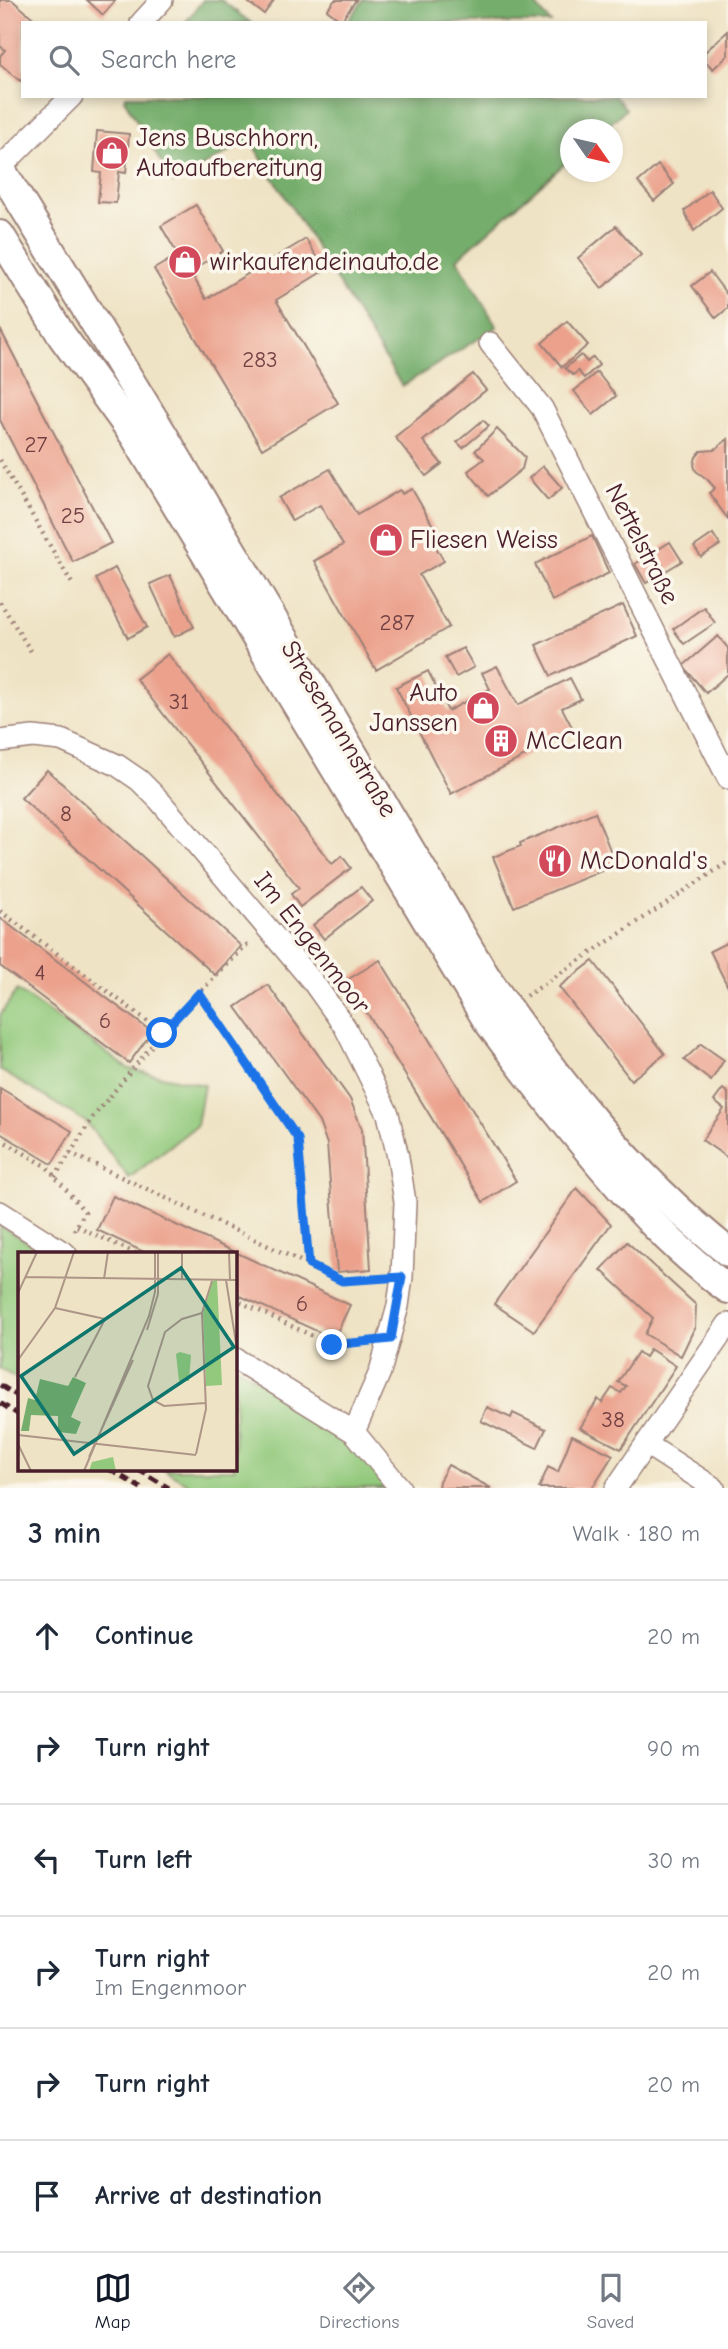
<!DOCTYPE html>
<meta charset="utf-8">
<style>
:root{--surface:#fff;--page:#f6f6f7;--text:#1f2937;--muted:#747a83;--line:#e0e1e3;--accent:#111827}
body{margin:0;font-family:"Comic Neue",sans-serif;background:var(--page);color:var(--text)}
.compass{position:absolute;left:560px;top:119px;width:63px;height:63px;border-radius:50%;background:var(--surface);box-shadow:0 4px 10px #0003;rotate:124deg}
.stop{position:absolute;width:21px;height:21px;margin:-16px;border:5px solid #1a73e8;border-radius:50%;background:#fff}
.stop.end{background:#1a73e8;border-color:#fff;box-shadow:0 2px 7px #0008}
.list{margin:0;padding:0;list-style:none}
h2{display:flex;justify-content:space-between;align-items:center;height:91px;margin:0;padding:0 28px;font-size:30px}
h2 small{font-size:23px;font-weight:400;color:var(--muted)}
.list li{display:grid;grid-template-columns:46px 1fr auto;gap:21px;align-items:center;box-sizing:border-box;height:112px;padding:0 28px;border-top:2px solid var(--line)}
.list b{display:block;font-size:26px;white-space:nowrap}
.list p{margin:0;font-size:23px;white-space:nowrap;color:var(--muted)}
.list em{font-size:23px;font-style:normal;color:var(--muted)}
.icon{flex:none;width:38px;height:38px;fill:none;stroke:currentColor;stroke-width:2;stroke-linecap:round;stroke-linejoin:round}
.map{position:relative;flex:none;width:728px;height:1488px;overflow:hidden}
.search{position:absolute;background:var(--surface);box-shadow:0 4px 10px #0003;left:21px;right:21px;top:21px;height:77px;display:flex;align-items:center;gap:18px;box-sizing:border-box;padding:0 24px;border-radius:0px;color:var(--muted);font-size:26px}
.sheet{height:763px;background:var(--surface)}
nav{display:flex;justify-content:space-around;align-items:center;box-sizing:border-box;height:98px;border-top:2px solid var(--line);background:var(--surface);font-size:19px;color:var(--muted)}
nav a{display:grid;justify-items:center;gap:4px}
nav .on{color:var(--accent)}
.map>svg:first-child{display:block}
.green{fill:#92c97c;stroke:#6e7454;stroke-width:2}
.forest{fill:#75ad6c;stroke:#60664c;stroke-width:2}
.building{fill:#eba18c}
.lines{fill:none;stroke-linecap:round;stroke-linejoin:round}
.minor-casing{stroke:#9c8178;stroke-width:24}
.major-casing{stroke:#9c8178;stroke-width:32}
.path{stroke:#9c8178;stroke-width:4.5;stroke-dasharray:2 5;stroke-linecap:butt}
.minor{stroke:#fff;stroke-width:21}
.major{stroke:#fff;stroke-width:28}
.rail{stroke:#4a1f2b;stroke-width:5;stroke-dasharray:10 5;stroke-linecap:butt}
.route{stroke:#1a73e8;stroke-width:9}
.labels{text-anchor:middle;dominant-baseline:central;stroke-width:7;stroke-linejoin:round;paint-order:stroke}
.number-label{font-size:23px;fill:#724043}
.poi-label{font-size:26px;fill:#4a1f2b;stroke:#fbf7ec;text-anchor:start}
.street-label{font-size:26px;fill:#4a1f2b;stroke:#fbf7ec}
.inset-road{fill:none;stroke:#ad9587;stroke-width:2}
.view{fill:#0f766e;fill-opacity:0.15;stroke:#0f766e;stroke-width:3.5}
.inset-edge{fill:none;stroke:#4a1f2b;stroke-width:3.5}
</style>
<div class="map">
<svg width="728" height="1488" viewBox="0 0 728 1488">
<rect width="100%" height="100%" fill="#fbf7ec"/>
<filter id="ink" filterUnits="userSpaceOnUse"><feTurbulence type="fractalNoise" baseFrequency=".0143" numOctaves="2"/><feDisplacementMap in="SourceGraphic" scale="14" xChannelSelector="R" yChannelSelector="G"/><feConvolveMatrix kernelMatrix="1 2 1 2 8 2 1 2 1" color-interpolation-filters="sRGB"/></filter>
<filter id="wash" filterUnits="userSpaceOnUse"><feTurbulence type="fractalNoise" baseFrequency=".00686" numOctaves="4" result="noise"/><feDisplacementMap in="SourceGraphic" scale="28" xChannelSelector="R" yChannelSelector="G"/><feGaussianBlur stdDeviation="1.57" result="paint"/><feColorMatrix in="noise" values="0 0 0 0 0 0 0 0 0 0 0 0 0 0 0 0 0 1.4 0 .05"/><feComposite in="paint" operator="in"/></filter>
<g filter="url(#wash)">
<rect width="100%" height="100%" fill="#efe3c5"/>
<!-- green -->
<g class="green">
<polygon points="17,990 129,1069 204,1085 197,1125 129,1178 86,1122 0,1070 0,1015"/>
<polygon points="0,1226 47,1253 19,1254 19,1380 0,1369"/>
<polygon points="235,1366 350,1436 394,1488 195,1488 164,1469 234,1469"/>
</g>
<!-- forest -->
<g class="forest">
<polygon points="203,0 221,0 251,23 185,23"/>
<polygon points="363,0 531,0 551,23 347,23"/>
<polygon points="126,96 615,96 626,109 604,129 570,130 570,159 457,259 497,327 402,386 250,140 173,183 124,99"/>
</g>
<g id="blocks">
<!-- building -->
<g class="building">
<polygon points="0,0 12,0 39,23 23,23 23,78 20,81 0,64 0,56 5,50 0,46"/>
<polygon points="87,0 116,0 103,15"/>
<polygon points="245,0 274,0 264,14"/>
<polygon points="335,0 356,0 341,21 327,10"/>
<polygon points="728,31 728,55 713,69 705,61 705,52"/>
<polygon points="97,131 129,134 126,173 119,172 116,203 98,202 101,173 94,172"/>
<polygon points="658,165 674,184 654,201 638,182"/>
<polygon points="710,190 722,208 694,231 684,211"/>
<polygon points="196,205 223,251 190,271 206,299 306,239 325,270 276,300 338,403 262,449 154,269 178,255 161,226"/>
<polygon points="616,226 641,255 602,288 578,258"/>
<polygon points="710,272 728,296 728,308 716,318 692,286"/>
<polygon points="567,321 588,345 562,367 542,343"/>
<polygon points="0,329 111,543 73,562 0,420"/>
<polygon points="581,355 587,362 593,357 599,365 584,378 578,371 573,375 565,368"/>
<polygon points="597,372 616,396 593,415 574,391"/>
<polygon points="473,374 486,390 423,441 442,464 426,476 395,437"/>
<polygon points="483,420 489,426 463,448 457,442"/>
<polygon points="497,429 525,457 522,469 488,496 468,471 484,459 475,451"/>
<polygon points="728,439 728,519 709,493 715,488 707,479 696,471 694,465 696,457 701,451 714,450"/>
<polygon points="543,466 562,488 548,500 529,478"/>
<polygon points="330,469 357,515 400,490 402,494 412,489 436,531 429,535 444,561 419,575 449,627 376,670 314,561 343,545 320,505 292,521 279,498"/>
<polygon points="713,534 720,545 701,557 694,547"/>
<polygon points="592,536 609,573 552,601 535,564"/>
<polygon points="670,542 682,561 646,583 635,564"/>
<polygon points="115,568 147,627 128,638 96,579"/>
<polygon points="170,575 194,627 174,637 150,584"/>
<polygon points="623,605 637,636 551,676 536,645"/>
<polygon points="704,607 715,623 684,644 673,629"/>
<polygon points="718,636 728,648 728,674 706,693 683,666"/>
<polygon points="463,648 474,667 456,677 445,657"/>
<polygon points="168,654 332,864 342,856 351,868 300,907 291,894 299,888 136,679"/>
<polygon points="497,666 518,705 570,678 581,699 562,708 574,731 451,794 396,687 428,671 448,711 490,689 482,673"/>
<polygon points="47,770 241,946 215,975 21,798"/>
<polygon points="595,812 616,865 514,907 493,857 521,846 520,843"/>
<polygon points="361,887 372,901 324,939 313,925"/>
<polygon points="0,918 152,1032 129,1063 0,966"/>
<polygon points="728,942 728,987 710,951"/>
<polygon points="380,960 516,1181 483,1202 347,980"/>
<polygon points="593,961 665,1054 631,1080 559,987"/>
<polygon points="268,985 350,1099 362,1129 371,1269 337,1272 327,1144 319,1122 236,1007"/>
<polygon points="701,1044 724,1060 711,1081 684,1060"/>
<polygon points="0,1088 72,1131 52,1164 0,1133"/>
<polygon points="723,1089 728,1093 728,1158 702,1140 724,1109 714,1101"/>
<polygon points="577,1188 611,1224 534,1331 494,1304"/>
<polygon points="113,1196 350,1305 334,1339 234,1293 234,1254 148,1254 97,1230"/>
<polygon points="627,1242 696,1305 695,1327 681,1356 645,1334 653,1318 601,1270"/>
<polygon points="650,1349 676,1366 621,1449 580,1428 598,1399 602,1403 612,1388 621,1393 626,1386 618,1382 638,1352 645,1357"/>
<polygon points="487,1407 511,1418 513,1413 546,1429 537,1448 481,1421"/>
<polygon points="572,1435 613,1455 592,1488 539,1488 548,1467 558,1472"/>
<polygon points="448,1465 491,1488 438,1488 439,1481"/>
</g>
</g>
</g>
<g filter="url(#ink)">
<use href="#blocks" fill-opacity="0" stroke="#9c8178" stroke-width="2"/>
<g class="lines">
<!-- minor casing -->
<g class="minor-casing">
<g id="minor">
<polyline points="141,23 162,0"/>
<polyline points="0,168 72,96"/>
<polyline points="490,343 542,408 728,778"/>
<polyline points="0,741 33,737 61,740 117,765 139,780 159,800 313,982 345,1027 388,1114 398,1157 405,1202 402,1277 398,1306 380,1372 354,1432"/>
<polyline points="0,1212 66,1254"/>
<polyline points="234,1358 354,1432 400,1488"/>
<polyline points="646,1444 714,1488"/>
<polyline points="616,1488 728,1324"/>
</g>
</g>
<!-- major casing -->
<g class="major-casing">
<g id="major">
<path d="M0,168l156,255 328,551c69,103 147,201 244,278"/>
<path d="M0,235l62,101 72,99 353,585c33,45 66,88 102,131 42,51 85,99 139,138"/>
</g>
</g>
<!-- path -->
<g class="path">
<polyline points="0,460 74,587"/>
<polyline points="0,602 32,653"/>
<polyline points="0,911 162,1032"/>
<polyline points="199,993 298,1139 309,1265"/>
<polyline points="526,996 728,862"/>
<polyline points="0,1139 46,1166 85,1212 72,1234"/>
<polyline points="70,1153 343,1281 380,1279"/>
<polyline points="55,1177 93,1117 177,1015 251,941"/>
<polyline points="77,1226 137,1254"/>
<polyline points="234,1299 332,1345 369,1341"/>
</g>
<!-- minor -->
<use href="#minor" class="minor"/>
<!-- major -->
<use href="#major" class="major"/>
<!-- rail -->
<g class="rail">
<polyline points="0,1385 19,1397"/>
<polyline points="0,1403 19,1415"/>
<polyline points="109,1469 141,1488"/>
<polyline points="137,1469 169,1488"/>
</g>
</g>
</g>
<g class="lines" filter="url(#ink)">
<!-- route -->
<polyline class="route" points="162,1033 199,993 298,1139 309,1265 342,1281 402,1277 391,1339 332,1345"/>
</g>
<!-- icons -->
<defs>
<g id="shop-disc" transform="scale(1.75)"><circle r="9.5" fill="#d1495b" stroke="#fbf7ec"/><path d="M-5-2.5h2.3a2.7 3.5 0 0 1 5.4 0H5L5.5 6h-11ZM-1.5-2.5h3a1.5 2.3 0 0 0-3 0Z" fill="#fff"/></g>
<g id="building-disc" transform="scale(1.75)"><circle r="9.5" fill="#d1495b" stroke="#fbf7ec"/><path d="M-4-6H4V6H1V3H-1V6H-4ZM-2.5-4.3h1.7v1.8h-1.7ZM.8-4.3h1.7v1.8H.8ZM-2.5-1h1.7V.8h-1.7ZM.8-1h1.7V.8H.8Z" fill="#fff"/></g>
<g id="restaurant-disc" transform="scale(1.75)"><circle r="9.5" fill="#d1495b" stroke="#fbf7ec"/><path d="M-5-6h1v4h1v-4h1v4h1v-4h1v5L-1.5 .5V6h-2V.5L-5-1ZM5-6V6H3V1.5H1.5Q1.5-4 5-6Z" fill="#fff"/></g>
</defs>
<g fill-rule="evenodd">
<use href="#shop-disc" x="112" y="153"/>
<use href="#shop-disc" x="185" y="262"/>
<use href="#shop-disc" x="386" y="540"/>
<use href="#shop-disc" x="483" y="708"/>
<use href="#building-disc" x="501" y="741"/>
<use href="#restaurant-disc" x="555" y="861"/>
</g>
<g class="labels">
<!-- number labels -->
<g class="number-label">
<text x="260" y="359">283</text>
<text x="36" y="444">27</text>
<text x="73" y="515">25</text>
<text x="397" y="622">287</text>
<text x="179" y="701">31</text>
<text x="66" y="813">8</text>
<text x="40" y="972">4</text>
<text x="105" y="1020">6</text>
<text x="302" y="1303">6</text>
<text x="613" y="1419">38</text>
</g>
<!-- poi labels -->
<g class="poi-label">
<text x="136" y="138">Jens Buschhorn,<tspan x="136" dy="30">Autoaufbereitung</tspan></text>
<text x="210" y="262">wirkaufendeinauto.de</text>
<text x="410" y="540">Fliesen Weiss</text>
<text x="458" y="693" text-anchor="end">Auto<tspan x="458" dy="30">Janssen</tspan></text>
<text x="526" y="741">McClean</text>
<text x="580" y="861">McDonald's</text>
</g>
<!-- street labels -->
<g class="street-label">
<text transform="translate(642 544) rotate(63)">Nettelstraße</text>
<text transform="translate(339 729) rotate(59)">Stresemannstraße</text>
<text transform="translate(312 943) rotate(52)">Im Engenmoor</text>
</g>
</g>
<!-- overview -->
<g transform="translate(18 1252)">
<rect width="219" height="219" fill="#efe3c5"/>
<path d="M199,28l5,105 -16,1 -3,-73 9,-32zM162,100l11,3 -2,26h-10l-3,-27zM95,205l3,14h-27l3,-9z" fill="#92c97c"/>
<path d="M55,125l13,6 -15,34 10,5 -5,12 -18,-2v-16l-27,-1 -2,16h-8l7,-33 7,2 5,-21 28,7z" fill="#75ad6c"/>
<path class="inset-road" d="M164,0v28M211,0l1,28M7,25l212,3M86,27l4,-27M208,28l11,69M0,41l19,-41M37,56l50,11M184,61l-20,6 -17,13 -17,54 5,14 11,6 41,-3M129,78l11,-36v-42M0,108l37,-52 19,-56M57,125l30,-58 13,-8M0,183l178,20M0,192l13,27M178,202l10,-45 -4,-96 10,-32M71,205l44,-97M66,219l65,-155 6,-24v-40"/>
<path class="view" d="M163,16l53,79 -160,107 -53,-78z"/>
<rect width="219" height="219" class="inset-edge"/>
</g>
</svg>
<svg class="compass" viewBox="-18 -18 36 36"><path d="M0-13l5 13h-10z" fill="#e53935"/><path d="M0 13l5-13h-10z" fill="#747a83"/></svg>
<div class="stop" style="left:162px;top:1033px"></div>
<div class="stop end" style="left:332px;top:1345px"></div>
<div class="search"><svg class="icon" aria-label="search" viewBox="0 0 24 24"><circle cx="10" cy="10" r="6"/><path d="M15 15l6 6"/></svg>Search here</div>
</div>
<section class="sheet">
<h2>3 min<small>Walk · 180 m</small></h2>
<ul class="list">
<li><svg class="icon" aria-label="ahead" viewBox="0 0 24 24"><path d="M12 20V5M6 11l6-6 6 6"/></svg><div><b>Continue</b></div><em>20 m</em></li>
<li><svg class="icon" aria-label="right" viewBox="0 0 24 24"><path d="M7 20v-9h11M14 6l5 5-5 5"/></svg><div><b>Turn right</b></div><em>90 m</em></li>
<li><svg class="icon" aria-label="left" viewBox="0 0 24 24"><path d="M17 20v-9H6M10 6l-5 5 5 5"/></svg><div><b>Turn left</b></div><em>30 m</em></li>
<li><svg class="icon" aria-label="right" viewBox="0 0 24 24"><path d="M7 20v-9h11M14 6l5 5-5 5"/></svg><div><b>Turn right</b><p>Im Engenmoor</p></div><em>20 m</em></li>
<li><svg class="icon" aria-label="right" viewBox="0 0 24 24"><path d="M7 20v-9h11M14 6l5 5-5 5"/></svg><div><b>Turn right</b></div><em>20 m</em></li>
<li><svg class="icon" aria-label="arrive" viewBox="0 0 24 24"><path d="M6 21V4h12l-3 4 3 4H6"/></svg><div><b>Arrive at destination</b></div></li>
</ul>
</section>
<nav>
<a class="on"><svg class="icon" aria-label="map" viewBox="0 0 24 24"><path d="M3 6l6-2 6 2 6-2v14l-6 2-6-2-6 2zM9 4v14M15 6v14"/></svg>Map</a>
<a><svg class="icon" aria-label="directions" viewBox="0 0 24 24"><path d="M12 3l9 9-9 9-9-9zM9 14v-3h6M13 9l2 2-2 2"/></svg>Directions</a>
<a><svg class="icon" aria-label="saved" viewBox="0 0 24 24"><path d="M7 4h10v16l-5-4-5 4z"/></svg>Saved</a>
</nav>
